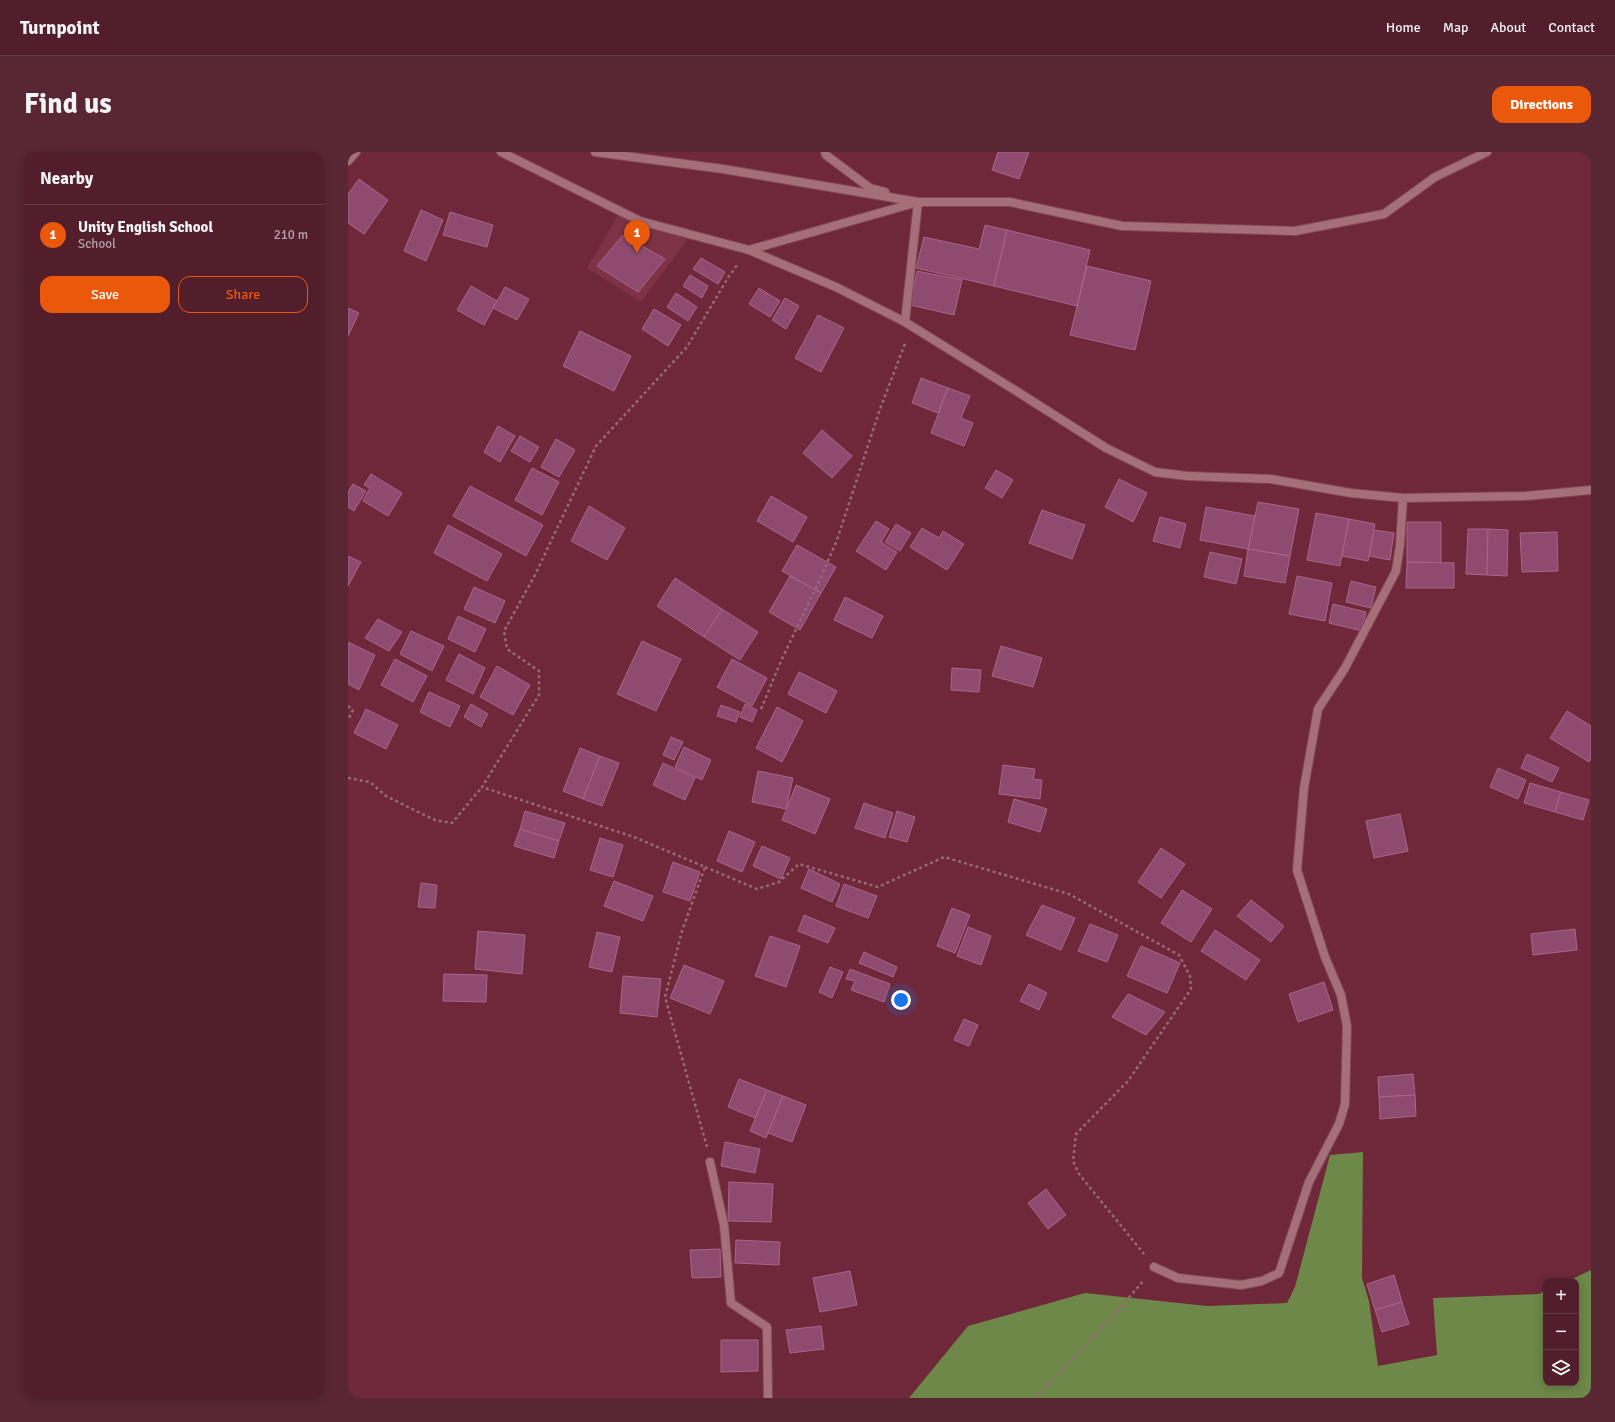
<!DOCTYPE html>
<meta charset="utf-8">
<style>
:root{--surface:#521e2b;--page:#582733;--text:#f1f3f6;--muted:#b5a2a9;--line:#683c47;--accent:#ea580c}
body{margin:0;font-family:Signika,sans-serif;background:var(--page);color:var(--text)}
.controls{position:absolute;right:12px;bottom:12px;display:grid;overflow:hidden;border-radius:8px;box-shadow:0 2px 10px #0003}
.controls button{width:36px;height:36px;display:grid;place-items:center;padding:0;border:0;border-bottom:1px solid var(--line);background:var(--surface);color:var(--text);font:20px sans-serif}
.you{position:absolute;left:553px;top:848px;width:14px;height:14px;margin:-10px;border:3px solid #fff;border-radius:50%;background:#1a73e8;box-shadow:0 0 0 6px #1a73e833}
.badge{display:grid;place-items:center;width:26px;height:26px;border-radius:50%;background:var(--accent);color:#fff;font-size:13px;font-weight:700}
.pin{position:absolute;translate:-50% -33px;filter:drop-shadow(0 1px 2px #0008)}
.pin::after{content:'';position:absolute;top:21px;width:14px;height:12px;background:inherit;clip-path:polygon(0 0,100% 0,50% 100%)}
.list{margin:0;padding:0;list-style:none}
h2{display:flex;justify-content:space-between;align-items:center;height:52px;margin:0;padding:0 16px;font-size:17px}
h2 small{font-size:13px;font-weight:400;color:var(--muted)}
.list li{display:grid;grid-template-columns:26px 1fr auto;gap:12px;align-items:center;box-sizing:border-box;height:60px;padding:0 16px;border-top:1px solid var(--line)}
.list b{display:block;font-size:15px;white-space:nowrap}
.list p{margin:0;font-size:13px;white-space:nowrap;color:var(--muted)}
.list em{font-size:13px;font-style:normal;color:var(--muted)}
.actions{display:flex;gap:8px;padding:12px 16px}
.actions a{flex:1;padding:9px 0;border:1px solid var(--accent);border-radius:12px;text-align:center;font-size:14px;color:var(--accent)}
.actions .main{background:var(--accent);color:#fff}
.icon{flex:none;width:22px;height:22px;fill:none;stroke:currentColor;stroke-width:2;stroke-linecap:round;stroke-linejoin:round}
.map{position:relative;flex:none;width:1243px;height:1246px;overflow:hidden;border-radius:12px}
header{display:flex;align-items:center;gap:24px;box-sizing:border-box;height:56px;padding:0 20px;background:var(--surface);border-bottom:1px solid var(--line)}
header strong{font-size:19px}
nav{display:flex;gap:22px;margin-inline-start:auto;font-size:14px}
.intro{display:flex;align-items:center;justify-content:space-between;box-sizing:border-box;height:96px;padding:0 24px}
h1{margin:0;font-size:28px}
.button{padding:10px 18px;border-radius:12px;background:var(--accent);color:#fff;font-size:14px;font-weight:700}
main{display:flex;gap:24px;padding:0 24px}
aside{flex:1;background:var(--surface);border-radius:12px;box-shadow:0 2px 10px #0003}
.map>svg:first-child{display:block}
.built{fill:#7e3245}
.forest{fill:#6d8849}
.building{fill:#8e4b6f;stroke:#aa6589}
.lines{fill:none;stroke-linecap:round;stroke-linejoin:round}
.minor-casing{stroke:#844856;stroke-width:10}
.tertiary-casing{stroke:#844856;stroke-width:10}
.path{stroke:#9a6874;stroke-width:2.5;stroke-dasharray:3 3;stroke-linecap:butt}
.minor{stroke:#a46f78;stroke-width:8}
.tertiary{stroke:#a46f78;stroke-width:8}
</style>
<header>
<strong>Turnpoint</strong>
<nav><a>Home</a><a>Map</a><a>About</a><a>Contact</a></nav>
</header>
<div class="intro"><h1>Find us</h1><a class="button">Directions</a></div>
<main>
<aside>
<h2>Nearby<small></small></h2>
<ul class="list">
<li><span class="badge">1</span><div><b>Unity English School</b><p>School</p></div><em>210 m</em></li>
</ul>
<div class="actions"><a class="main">Save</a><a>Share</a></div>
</aside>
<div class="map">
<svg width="1243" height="1246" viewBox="0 0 1243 1246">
<rect width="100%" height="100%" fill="#6e2839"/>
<!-- built -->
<polygon class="built" points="270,63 341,85 293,150 239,116"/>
<!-- forest -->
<polygon class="forest" points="1015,1000 1014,1126 1021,1149 1030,1214 1089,1203 1085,1146 1191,1142 1198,1139 1198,1231 1228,1231 1228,1129 1220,1129 1243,1118 1243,1246 561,1246 620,1174 737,1141 859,1154 939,1151 947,1135 982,1003"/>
<!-- building -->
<g class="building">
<polygon points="650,0 681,0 671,27 644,18"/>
<polygon points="11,27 40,48 16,82 0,71 0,42"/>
<polygon points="73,58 95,68 78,109 56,99"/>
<polygon points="102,60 145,73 139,95 95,83"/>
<polygon points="637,73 659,78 646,134 568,116 576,85 631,97"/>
<polygon points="659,78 742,98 729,154 646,134"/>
<polygon points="275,83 317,107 290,140 249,114"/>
<polygon points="353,106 377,120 370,132 345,117"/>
<polygon points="739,114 803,129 787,198 722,183"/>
<polygon points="569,119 614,128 606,163 562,153"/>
<polygon points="342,123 360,134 354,146 335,134"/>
<polygon points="123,134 149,149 136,173 109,158"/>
<polygon points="157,135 181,147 169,168 145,156"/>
<polygon points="411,136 432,149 422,165 401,152"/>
<polygon points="328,141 349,155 340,169 319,155"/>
<polygon points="437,146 451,154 438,177 424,168"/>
<polygon points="0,156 11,161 0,184"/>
<polygon points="306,157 333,173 320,194 294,177"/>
<polygon points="470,163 496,176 473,220 447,206"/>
<polygon points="232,179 283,204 266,239 215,214"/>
<polygon points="573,226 600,236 590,261 564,251"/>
<polygon points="600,236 622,244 613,266 625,271 616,294 583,281"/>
<polygon points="150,274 167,284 152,310 136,300"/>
<polygon points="474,278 504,304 484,326 455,301"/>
<polygon points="172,284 191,295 182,310 163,299"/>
<polygon points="208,287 227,298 211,325 193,315"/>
<polygon points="184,316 211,330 194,363 167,348"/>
<polygon points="648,318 665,328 654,346 637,336"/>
<polygon points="23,322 54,341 40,364 15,349 22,336 16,333"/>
<polygon points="771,327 799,341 785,370 757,355"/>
<polygon points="5,332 18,339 6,359 0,355 0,340"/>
<polygon points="122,334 195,373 178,404 105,364"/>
<polygon points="423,344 459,365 445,390 409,369"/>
<polygon points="910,350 951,357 942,404 900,397"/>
<polygon points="241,354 277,376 259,408 223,389"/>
<polygon points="858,355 907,364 900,397 852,388"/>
<polygon points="694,358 737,373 724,407 681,391"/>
<polygon points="968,361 1001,367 992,414 959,408"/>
<polygon points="812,365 838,372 832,396 805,389"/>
<polygon points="1001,367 1027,372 1020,409 994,404"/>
<polygon points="528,369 541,377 533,390 549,400 538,418 508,399"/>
<polygon points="1059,370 1093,370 1093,411 1059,410"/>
<polygon points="548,372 563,381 552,399 537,390"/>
<polygon points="100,373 154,402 139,429 86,401"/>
<polygon points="574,376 591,386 595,379 616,392 599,418 562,395"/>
<polygon points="1120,377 1140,377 1139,423 1118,422"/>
<polygon points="1140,377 1160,378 1159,424 1139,423"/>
<polygon points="1026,378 1046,381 1042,408 1021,404"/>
<polygon points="1209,380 1210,419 1174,420 1172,381"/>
<polygon points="449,393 488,415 473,441 434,419"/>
<polygon points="900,397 942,404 937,431 896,424"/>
<polygon points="862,400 894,407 888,432 856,425"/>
<polygon points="0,404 13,410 0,434"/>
<polygon points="1059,410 1106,411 1106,436 1058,436"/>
<polygon points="442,424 473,441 452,478 421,460"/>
<polygon points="949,424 984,431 977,469 941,462"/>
<polygon points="327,426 374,457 356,485 309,454"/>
<polygon points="1003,429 1028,435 1023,456 998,450"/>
<polygon points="126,435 157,449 147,471 116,457"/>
<polygon points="497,445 535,464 524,486 486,468"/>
<polygon points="985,452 1018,460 1014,479 981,471"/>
<polygon points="374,457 410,480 392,508 356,485"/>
<polygon points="110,464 138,477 127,500 100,487"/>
<polygon points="30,467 54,480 41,499 17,486"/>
<polygon points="63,479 96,494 84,519 52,502"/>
<polygon points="294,489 333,507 308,559 269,542"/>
<polygon points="0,490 27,503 11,538 0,532"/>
<polygon points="653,494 694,506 685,535 644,524"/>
<polygon points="111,502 137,516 125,542 98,528"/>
<polygon points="47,507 79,524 65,550 33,533"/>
<polygon points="384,507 419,526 404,554 369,535"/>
<polygon points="149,514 182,533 165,563 132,545"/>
<polygon points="604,516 633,518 631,540 603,538"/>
<polygon points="451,520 489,539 478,561 440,542"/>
<polygon points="81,540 112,554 102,575 72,560"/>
<polygon points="123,552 140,562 133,575 116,565"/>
<polygon points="397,552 409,558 404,570 392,565"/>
<polygon points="373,553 392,560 388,570 369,564"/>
<polygon points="429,555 455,569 434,610 408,596"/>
<polygon points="18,557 50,573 38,597 6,581"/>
<polygon points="1219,559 1243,574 1243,607 1241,610 1202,586"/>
<polygon points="323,585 335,590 326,608 315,603"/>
<polygon points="336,595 363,608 354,628 327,615"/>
<polygon points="232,596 252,604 235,647 215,639"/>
<polygon points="1179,602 1211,616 1204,630 1173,616"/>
<polygon points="252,604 271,611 254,654 235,647"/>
<polygon points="315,611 347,626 337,648 305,633"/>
<polygon points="655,613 687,617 685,627 694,628 692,647 651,642"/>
<polygon points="1150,616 1178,628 1170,647 1142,635"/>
<polygon points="410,619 445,626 438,657 404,650"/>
<polygon points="1182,631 1213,640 1207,660 1176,651"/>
<polygon points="448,633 482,647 467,682 434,668"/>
<polygon points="1213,640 1241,648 1235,668 1207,660"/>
<polygon points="666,647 699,657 692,680 660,670"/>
<polygon points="516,651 545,661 537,686 507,676"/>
<polygon points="177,659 217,671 211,689 172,677"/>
<polygon points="549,659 567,665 559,690 541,685"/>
<polygon points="1052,662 1060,699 1026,706 1018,669"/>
<polygon points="172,677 211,689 206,706 166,694"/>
<polygon points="381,679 407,690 394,720 369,709"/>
<polygon points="252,686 275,693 265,725 242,718"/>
<polygon points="414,694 442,706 433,727 405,714"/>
<polygon points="813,696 837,712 813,746 790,730"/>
<polygon points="325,710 352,720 342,749 315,740"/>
<polygon points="461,717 492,732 484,750 453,736"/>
<polygon points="266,729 305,744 295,769 256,754"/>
<polygon points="73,731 89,733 87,756 70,755"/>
<polygon points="496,732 529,744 520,766 488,754"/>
<polygon points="834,738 864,757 843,790 813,771"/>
<polygon points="903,748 936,774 923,790 889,764"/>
<polygon points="694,753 727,766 713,798 678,783"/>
<polygon points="604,756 622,763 607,801 589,794"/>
<polygon points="456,763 487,776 480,791 450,779"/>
<polygon points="742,772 770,783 759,810 730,799"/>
<polygon points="620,775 643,784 633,813 609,804"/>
<polygon points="1227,777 1229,798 1185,803 1183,782"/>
<polygon points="867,778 912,808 898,828 853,799"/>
<polygon points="130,779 177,783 174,822 127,817"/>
<polygon points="249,780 272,785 264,820 241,815"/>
<polygon points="422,784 452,794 438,835 407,824"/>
<polygon points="793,794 832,811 819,841 779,824"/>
<polygon points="516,800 549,815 545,825 511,811"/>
<polygon points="336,813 376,829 362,862 322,846"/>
<polygon points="482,815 495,820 484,846 471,840"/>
<polygon points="502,817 542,832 536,850 503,838 507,829 498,827"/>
<polygon points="96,822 139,823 138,850 95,849"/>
<polygon points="275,824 313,827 309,865 272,861"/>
<polygon points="976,830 985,858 950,870 941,842"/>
<polygon points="681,832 699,841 691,858 672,849"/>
<polygon points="780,842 817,860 798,883 764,865"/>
<polygon points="616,867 630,873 621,894 606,888"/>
<polygon points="1065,922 1067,943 1031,945 1030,925"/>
<polygon points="391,927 419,938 407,966 380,955"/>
<polygon points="419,938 435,944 418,986 402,979"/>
<polygon points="1067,943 1068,964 1032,967 1031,945"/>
<polygon points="435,944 458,953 444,990 420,981"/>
<polygon points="377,990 412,997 407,1021 373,1014"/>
<polygon points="381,1030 425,1032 423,1070 380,1069"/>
<polygon points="698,1037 718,1063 700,1077 680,1051"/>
<polygon points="388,1088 432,1090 431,1113 387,1111"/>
<polygon points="372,1097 373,1125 344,1126 342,1098"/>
<polygon points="502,1119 509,1153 472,1160 465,1126"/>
<polygon points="1046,1123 1054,1150 1027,1158 1019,1132"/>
<polygon points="1054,1150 1061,1172 1034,1180 1027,1158"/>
<polygon points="473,1174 476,1197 442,1201 438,1178"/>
<polygon points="373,1188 410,1188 410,1219 373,1220"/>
</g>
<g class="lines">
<!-- minor casing -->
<g class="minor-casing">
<g id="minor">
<polyline points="247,0 375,17 570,50"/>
<polyline points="477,0 478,3 522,36 537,40"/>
<polyline points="0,9 8,0"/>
<polyline points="557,170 570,50"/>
<polyline points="362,1010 376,1073 383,1151 419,1175 420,1246"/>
<polyline points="806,1115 830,1126 893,1133 914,1129 931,1121 961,1030 991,972 997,952 999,874 993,843 977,805 949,718 956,636 970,557 997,516 1048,419 1052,393 1055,346"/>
</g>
</g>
<!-- tertiary casing -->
<g class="tertiary-casing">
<g id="tertiary">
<polyline points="153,0 292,69 401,98 488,135 557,170 673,242 758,296 807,320 839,324 922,327 1003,341 1055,346 1178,344 1243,338"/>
<polyline points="401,98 570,50 662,50 774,74 947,79 1036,62 1087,25 1139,0"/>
</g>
</g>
<!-- path -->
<g class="path">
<polyline points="0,554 5,558 0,568"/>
<polyline points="413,557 433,509 473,425 489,388 532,257 558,189"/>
<polyline points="0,626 22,630 38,644 62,656 87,668 104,671 134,635"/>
<polyline points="357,715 409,737 431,730 451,712 530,735 596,705 721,742 831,803 842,824 843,837 780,929 728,982 725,1009 731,1022 796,1102"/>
<polyline points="359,995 317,845 334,779 357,715 286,685 134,635 191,543 191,519 159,497 156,479 187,423 248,294 339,195 381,124 390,112"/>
<polyline points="686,1246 759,1171 796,1128"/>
</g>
<!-- minor -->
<use href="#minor" class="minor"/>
<!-- tertiary -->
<use href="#tertiary" class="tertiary"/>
</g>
</svg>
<div class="controls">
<button>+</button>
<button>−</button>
<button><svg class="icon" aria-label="layers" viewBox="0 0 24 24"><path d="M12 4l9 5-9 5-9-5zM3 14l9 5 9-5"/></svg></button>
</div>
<div class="you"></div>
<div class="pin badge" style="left:289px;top:101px">1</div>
</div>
</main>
